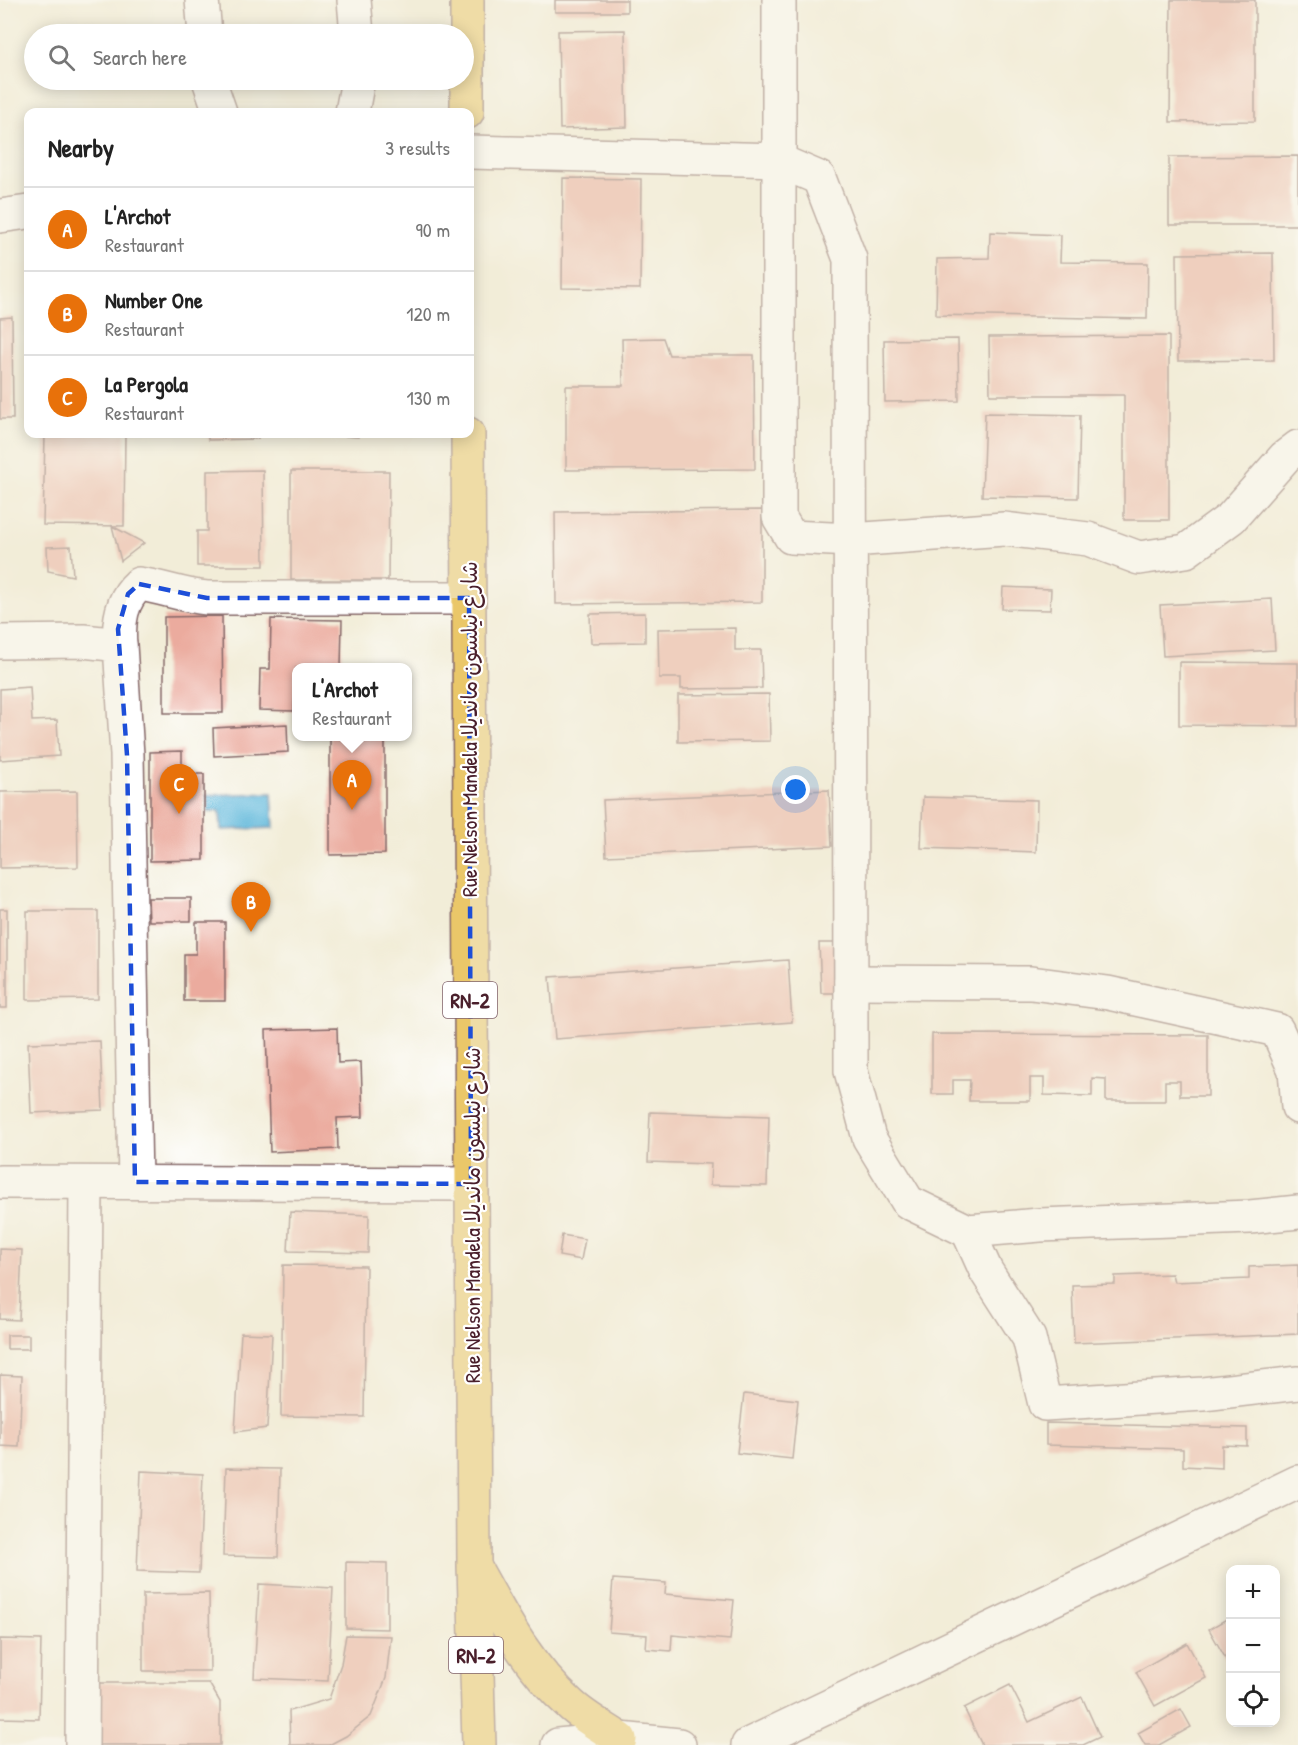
<!DOCTYPE html>
<meta charset="utf-8">
<style>
:root{--surface:#fff;--page:#f6f6f6;--text:#222;--muted:#767676;--line:#e0e0e0;--accent:#db2777}
body{margin:0;font-family:"Patrick Hand","Playpen Sans Arabic",sans-serif;background:var(--page);color:var(--text)}
.controls{position:absolute;right:18px;bottom:18px;display:grid;overflow:hidden;border-radius:12px;box-shadow:0 3px 15px #0003}
.controls button{width:54px;height:54px;display:grid;place-items:center;padding:0;border:0;border-bottom:2px solid var(--line);background:var(--surface);color:var(--text);font:30px sans-serif}
.you{position:absolute;left:796px;top:790px;width:21px;height:21px;margin:-15px;border:4px solid #fff;border-radius:50%;background:#1a73e8;box-shadow:0 0 0 9px #1a73e833}
.badge{display:grid;place-items:center;width:39px;height:39px;border-radius:50%;background:var(--accent);color:#fff;font-size:20px;font-weight:700}
.pin{position:absolute;translate:-50% -50px;filter:drop-shadow(0 2px 3px #0008)}
.pin::after{content:'';position:absolute;top:32px;width:21px;height:18px;background:inherit;clip-path:polygon(0 0,100% 0,50% 100%)}
.popup{position:absolute;left:292px;top:663px;width:120px;height:78px;box-sizing:border-box;display:grid;place-content:center;border-radius:12px;background:var(--surface);filter:drop-shadow(0 2px 4px #0005);font-size:20px;white-space:nowrap;color:var(--muted)}
.popup b{font-size:22px;color:var(--text)}
.popup::after{content:'';position:absolute;left:50%;top:100%;margin-left:-12px;border:12px solid transparent;border-top-color:var(--surface)}
.list{margin:0;padding:0;list-style:none}
h2{display:flex;justify-content:space-between;align-items:center;height:78px;margin:0;padding:0 24px;font-size:26px}
h2 small{font-size:20px;font-weight:400;color:var(--muted)}
.list li{display:grid;grid-template-columns:39px 1fr auto;gap:18px;align-items:center;box-sizing:border-box;height:84px;padding:0 24px;border-top:2px solid var(--line)}
.list b{display:block;font-size:22px;white-space:nowrap}
.list p{margin:0;font-size:20px;white-space:nowrap;color:var(--muted)}
.list em{font-size:20px;font-style:normal;color:var(--muted)}
.icon{flex:none;width:33px;height:33px;fill:none;stroke:currentColor;stroke-width:2;stroke-linecap:round;stroke-linejoin:round}
.map{position:relative;flex:none;width:1298px;height:1745px;overflow:hidden}
.search{position:absolute;background:var(--surface);box-shadow:0 3px 15px #0003;left:24px;top:24px;width:450px;height:66px;display:flex;align-items:center;gap:15px;box-sizing:border-box;padding:0 21px;border-radius:33px;color:var(--muted);font-size:22px}
.panel{position:absolute;background:var(--surface);box-shadow:0 3px 15px #0003;left:24px;top:108px;width:450px;height:330px;border-radius:12px}
.map>svg:first-child{display:block}
.water{fill:#5ab5d8;stroke:#526a82;stroke-width:1.5}
.building{fill:#ebab9e}
.lines{fill:none;stroke-linecap:round;stroke-linejoin:round}
.minor-casing{stroke:#856768;stroke-width:36}
.major-casing{stroke:#856768;stroke-width:36}
.minor{stroke:#fff;stroke-width:33}
.major{stroke:#eac769;stroke-width:33}
.marked{fill:none;stroke:#1d4ed8;stroke-width:4.5;stroke-dasharray:12 8;stroke-linejoin:round}
.labels{text-anchor:middle;dominant-baseline:central;stroke-width:4.5;stroke-linejoin:round;paint-order:stroke}
.shield{fill:#fff;stroke:#80626b;stroke-width:1.5}
.shield-label{font-size:21px;font-weight:bold;fill:#4a1f2b}
.street-label{font-size:22px;fill:#4a1f2b;stroke:#fff}
</style>
<div class="map">
<svg width="1298" height="1745" viewBox="0 0 1298 1745">
<rect width="100%" height="100%" fill="#fff"/>
<filter id="ink" filterUnits="userSpaceOnUse"><feTurbulence type="fractalNoise" baseFrequency=".0167" numOctaves="2"/><feDisplacementMap in="SourceGraphic" scale="12" xChannelSelector="R" yChannelSelector="G"/><feConvolveMatrix kernelMatrix="1 2 1 2 8 2 1 2 1" color-interpolation-filters="sRGB"/></filter>
<filter id="wash" filterUnits="userSpaceOnUse"><feTurbulence type="fractalNoise" baseFrequency=".008" numOctaves="4" result="noise"/><feDisplacementMap in="SourceGraphic" scale="24" xChannelSelector="R" yChannelSelector="G"/><feGaussianBlur stdDeviation="1.35" result="paint"/><feColorMatrix in="noise" values="0 0 0 0 0 0 0 0 0 0 0 0 0 0 0 0 0 1.4 0 .05"/><feComposite in="paint" operator="in"/></filter>
<g filter="url(#wash)">
<rect width="100%" height="100%" fill="#f2edd8"/>
<!-- water -->
<polygon class="water" points="272,793 274,828 221,830 220,811 208,812 207,795"/>
<g id="blocks">
<!-- building -->
<g class="building">
<rect x="555" y="0" width="72" height="12"/>
<polygon points="1171,0 1255,0 1255,121 1170,122"/>
<polygon points="625,30 627,127 560,129 558,31"/>
<polygon points="1298,156 1298,225 1169,225 1169,157"/>
<polygon points="563,178 641,179 640,289 562,288"/>
<polygon points="990,232 1061,235 1060,262 1148,263 1147,319 936,315 937,259 989,258"/>
<polygon points="1273,253 1274,360 1178,361 1177,254"/>
<polygon points="12,317 13,419 0,419 0,318"/>
<polygon points="1169,336 1169,520 1124,520 1124,395 990,395 989,337"/>
<polygon points="663,338 669,355 754,355 755,469 566,470 566,386 623,386 622,339"/>
<polygon points="958,339 959,401 885,402 884,340"/>
<polygon points="985,413 1080,415 1078,498 982,496"/>
<polygon points="45,434 125,434 124,526 43,525"/>
<polygon points="208,434 258,434 258,439 208,440"/>
<polygon points="326,434 358,434 358,437 326,435"/>
<polygon points="263,470 264,566 197,566 197,531 207,531 207,471"/>
<polygon points="291,471 389,471 388,580 291,580"/>
<polygon points="762,510 762,602 556,604 555,512"/>
<polygon points="112,526 144,543 121,561"/>
<polygon points="71,546 73,576 48,571 47,547"/>
<polygon points="1003,587 1051,589 1050,610 1002,609"/>
<polygon points="1272,599 1275,650 1163,656 1160,605"/>
<polygon points="645,613 645,642 591,643 590,614"/>
<polygon points="222,616 223,713 164,713 164,617"/>
<polygon points="271,619 342,620 341,668 296,668 294,711 259,710 260,669 270,669"/>
<polygon points="735,628 735,650 761,650 762,688 681,689 681,678 659,678 658,629"/>
<polygon points="1179,662 1298,663 1298,726 1179,725"/>
<polygon points="30,687 32,721 57,720 59,756 0,760 0,689"/>
<polygon points="769,694 770,741 678,742 678,695"/>
<polygon points="287,724 288,752 214,756 213,728"/>
<polygon points="330,736 385,736 385,854 330,855"/>
<polygon points="182,751 182,774 204,774 204,860 150,861 150,752"/>
<polygon points="829,790 832,846 606,856 603,800"/>
<polygon points="77,791 78,867 0,868 0,792"/>
<polygon points="923,797 1037,800 1036,852 921,848"/>
<polygon points="148,898 191,898 191,921 149,921"/>
<rect x="0" y="909" width="7" height="99"/>
<polygon points="27,911 98,911 98,999 27,1000"/>
<polygon points="196,922 225,922 225,1001 184,1001 184,954 196,954"/>
<polygon points="819,943 838,943 839,993 821,993"/>
<polygon points="788,960 792,1022 555,1039 550,977"/>
<polygon points="337,1028 338,1063 361,1062 363,1117 337,1118 338,1149 270,1152 266,1030"/>
<polygon points="932,1034 1208,1035 1208,1096 1180,1096 1180,1081 1165,1081 1165,1101 1106,1101 1106,1079 1092,1078 1092,1096 1044,1095 1044,1078 1030,1078 1030,1101 969,1101 970,1080 953,1080 953,1094 932,1094"/>
<polygon points="100,1041 103,1110 31,1113 28,1043"/>
<polygon points="650,1112 769,1116 767,1186 710,1185 711,1164 648,1162"/>
<polygon points="290,1212 369,1215 368,1253 288,1251"/>
<polygon points="562,1235 585,1239 581,1260 559,1256"/>
<polygon points="0,1249 22,1250 19,1320 0,1319"/>
<polygon points="283,1265 366,1266 364,1417 281,1416"/>
<polygon points="1298,1265 1298,1334 1074,1343 1072,1285 1115,1284 1115,1276 1172,1274 1174,1282 1249,1279 1249,1267"/>
<polygon points="241,1333 272,1334 267,1428 235,1432"/>
<rect x="7" y="1335" width="22" height="14"/>
<polygon points="0,1375 22,1376 19,1447 0,1446"/>
<polygon points="744,1394 798,1400 792,1459 737,1453"/>
<polygon points="1046,1423 1247,1428 1247,1446 1222,1445 1222,1468 1183,1466 1183,1449 1046,1445"/>
<polygon points="226,1468 280,1469 278,1557 223,1556"/>
<polygon points="141,1471 203,1474 199,1573 137,1571"/>
<polygon points="346,1562 387,1563 387,1629 346,1628"/>
<polygon points="613,1579 666,1583 665,1594 734,1600 730,1640 672,1635 671,1651 646,1649 647,1635 609,1632"/>
<polygon points="259,1584 333,1588 328,1681 254,1678"/>
<polygon points="209,1593 210,1671 143,1671 143,1594"/>
<polygon points="1230,1617 1230,1659 1227,1661 1209,1629"/>
<polygon points="346,1635 391,1636 386,1678 371,1716 346,1736 329,1745 290,1745 289,1711 329,1699 341,1664"/>
<polygon points="0,1639 41,1640 39,1719 0,1718"/>
<polygon points="1187,1643 1206,1678 1155,1706 1136,1672"/>
<polygon points="85,1683 209,1683 220,1702 220,1745 85,1745"/>
<polygon points="1010,1685 1029,1722 1082,1697 1100,1737 1083,1745 982,1745 964,1708"/>
<polygon points="1181,1709 1191,1727 1159,1745 1145,1745 1138,1733"/>
</g>
</g>
</g>
<g filter="url(#ink)">
<use href="#blocks" fill-opacity="0" stroke="#856768" stroke-width="1.5"/>
<g class="lines">
<!-- minor casing -->
<g class="minor-casing">
<g id="minor">
<polyline points="202,0 205,34"/>
<polyline points="354,0 357,34"/>
<polyline points="779,0 779,517 791,537 851,540 1004,529 1088,539 1139,558 1186,551 1231,518 1285,457 1298,447"/>
<polyline points="209,80 220,112"/>
<polyline points="352,112 358,80"/>
<polyline points="470,152 777,160 819,178 850,259 851,1071 869,1138 908,1202 968,1231 1040,1225 1250,1217 1298,1212"/>
<polyline points="0,216 28,212"/>
<polyline points="0,642 83,641 120,645 127,755 135,1182"/>
<path d="M120,645c-2,-23 1,-45 19,-61 23,3 44,12 68,14h262"/>
<polyline points="851,982 1031,983 1108,993 1277,1030 1295,1070 1298,1107"/>
<polyline points="0,1182 471,1184"/>
<polyline points="968,1231 986,1271 1029,1338 1045,1404 1203,1394 1298,1383"/>
<polyline points="82,1745 86,1183"/>
<polyline points="558,1745 620,1739 679,1745"/>
<polyline points="748,1745 1298,1482"/>
</g>
</g>
<!-- major casing -->
<g class="major-casing">
<g id="major">
<polyline points="467,112 467,0"/>
<polyline points="468,434 474,1566 479,1745"/>
<path d="M476,1570c27,49 52,97 95,135 14,13 33,23 49,34"/>
</g>
</g>
<!-- minor -->
<use href="#minor" class="minor"/>
<!-- major -->
<use href="#major" class="major"/>
</g>
</g>
<!-- marked area -->
<path d="M0 0H1298V1745H0ZM139,584l68,14h262l2,586 -336,-2 -8,-427 -9,-126 10,-35z" fill="#f2edd8" fill-opacity=".55" fill-rule="evenodd"/>
<path class="marked" d="M139,584l68,14h262l2,586 -336,-2 -8,-427 -9,-126 10,-35z"/>
<g class="labels">
<!-- shield labels -->
<g class="shield">
<rect x="443" y="982" width="54" height="36" rx="4.5"/>
<rect x="449" y="1637" width="54" height="36" rx="4.5"/>
</g>
<g class="shield-label">
<text x="470" y="1000">RN-2</text>
<text x="476" y="1655">RN-2</text>
</g>
<!-- street labels -->
<g class="street-label">
<text transform="translate(469 729) rotate(-90)">Rue Nelson Mandela شارع نيلسون مانديلا</text>
<text transform="translate(472 1215) rotate(-90)">Rue Nelson Mandela شارع نيلسون مانديلا</text>
</g>
</g>
</svg>
<div class="controls">
<button>+</button>
<button>−</button>
<button><svg class="icon" aria-label="locate" viewBox="0 0 24 24"><circle cx="12" cy="12" r="6"/><path d="M12 2v4M12 18v4M2 12h4M18 12h4"/></svg></button>
</div>
<div class="you"></div>
<div class="pin badge" style="left:352px;top:810px;background:#e8710a">A</div>
<div class="popup"><b>L'Archot</b>Restaurant</div>
<div class="pin badge" style="left:251px;top:932px;background:#e8710a">B</div>
<div class="pin badge" style="left:179px;top:814px;background:#e8710a">C</div>
<div class="search"><svg class="icon" aria-label="search" viewBox="0 0 24 24"><circle cx="10" cy="10" r="6"/><path d="M15 15l6 6"/></svg>Search here</div>
<section class="panel">
<h2>Nearby<small>3 results</small></h2>
<ul class="list">
<li><span class="badge" style="background:#e8710a">A</span><div><b>L'Archot</b><p>Restaurant</p></div><em>90 m</em></li>
<li><span class="badge" style="background:#e8710a">B</span><div><b>Number One</b><p>Restaurant</p></div><em>120 m</em></li>
<li><span class="badge" style="background:#e8710a">C</span><div><b>La Pergola</b><p>Restaurant</p></div><em>130 m</em></li>
</ul>
</section>
</div>
